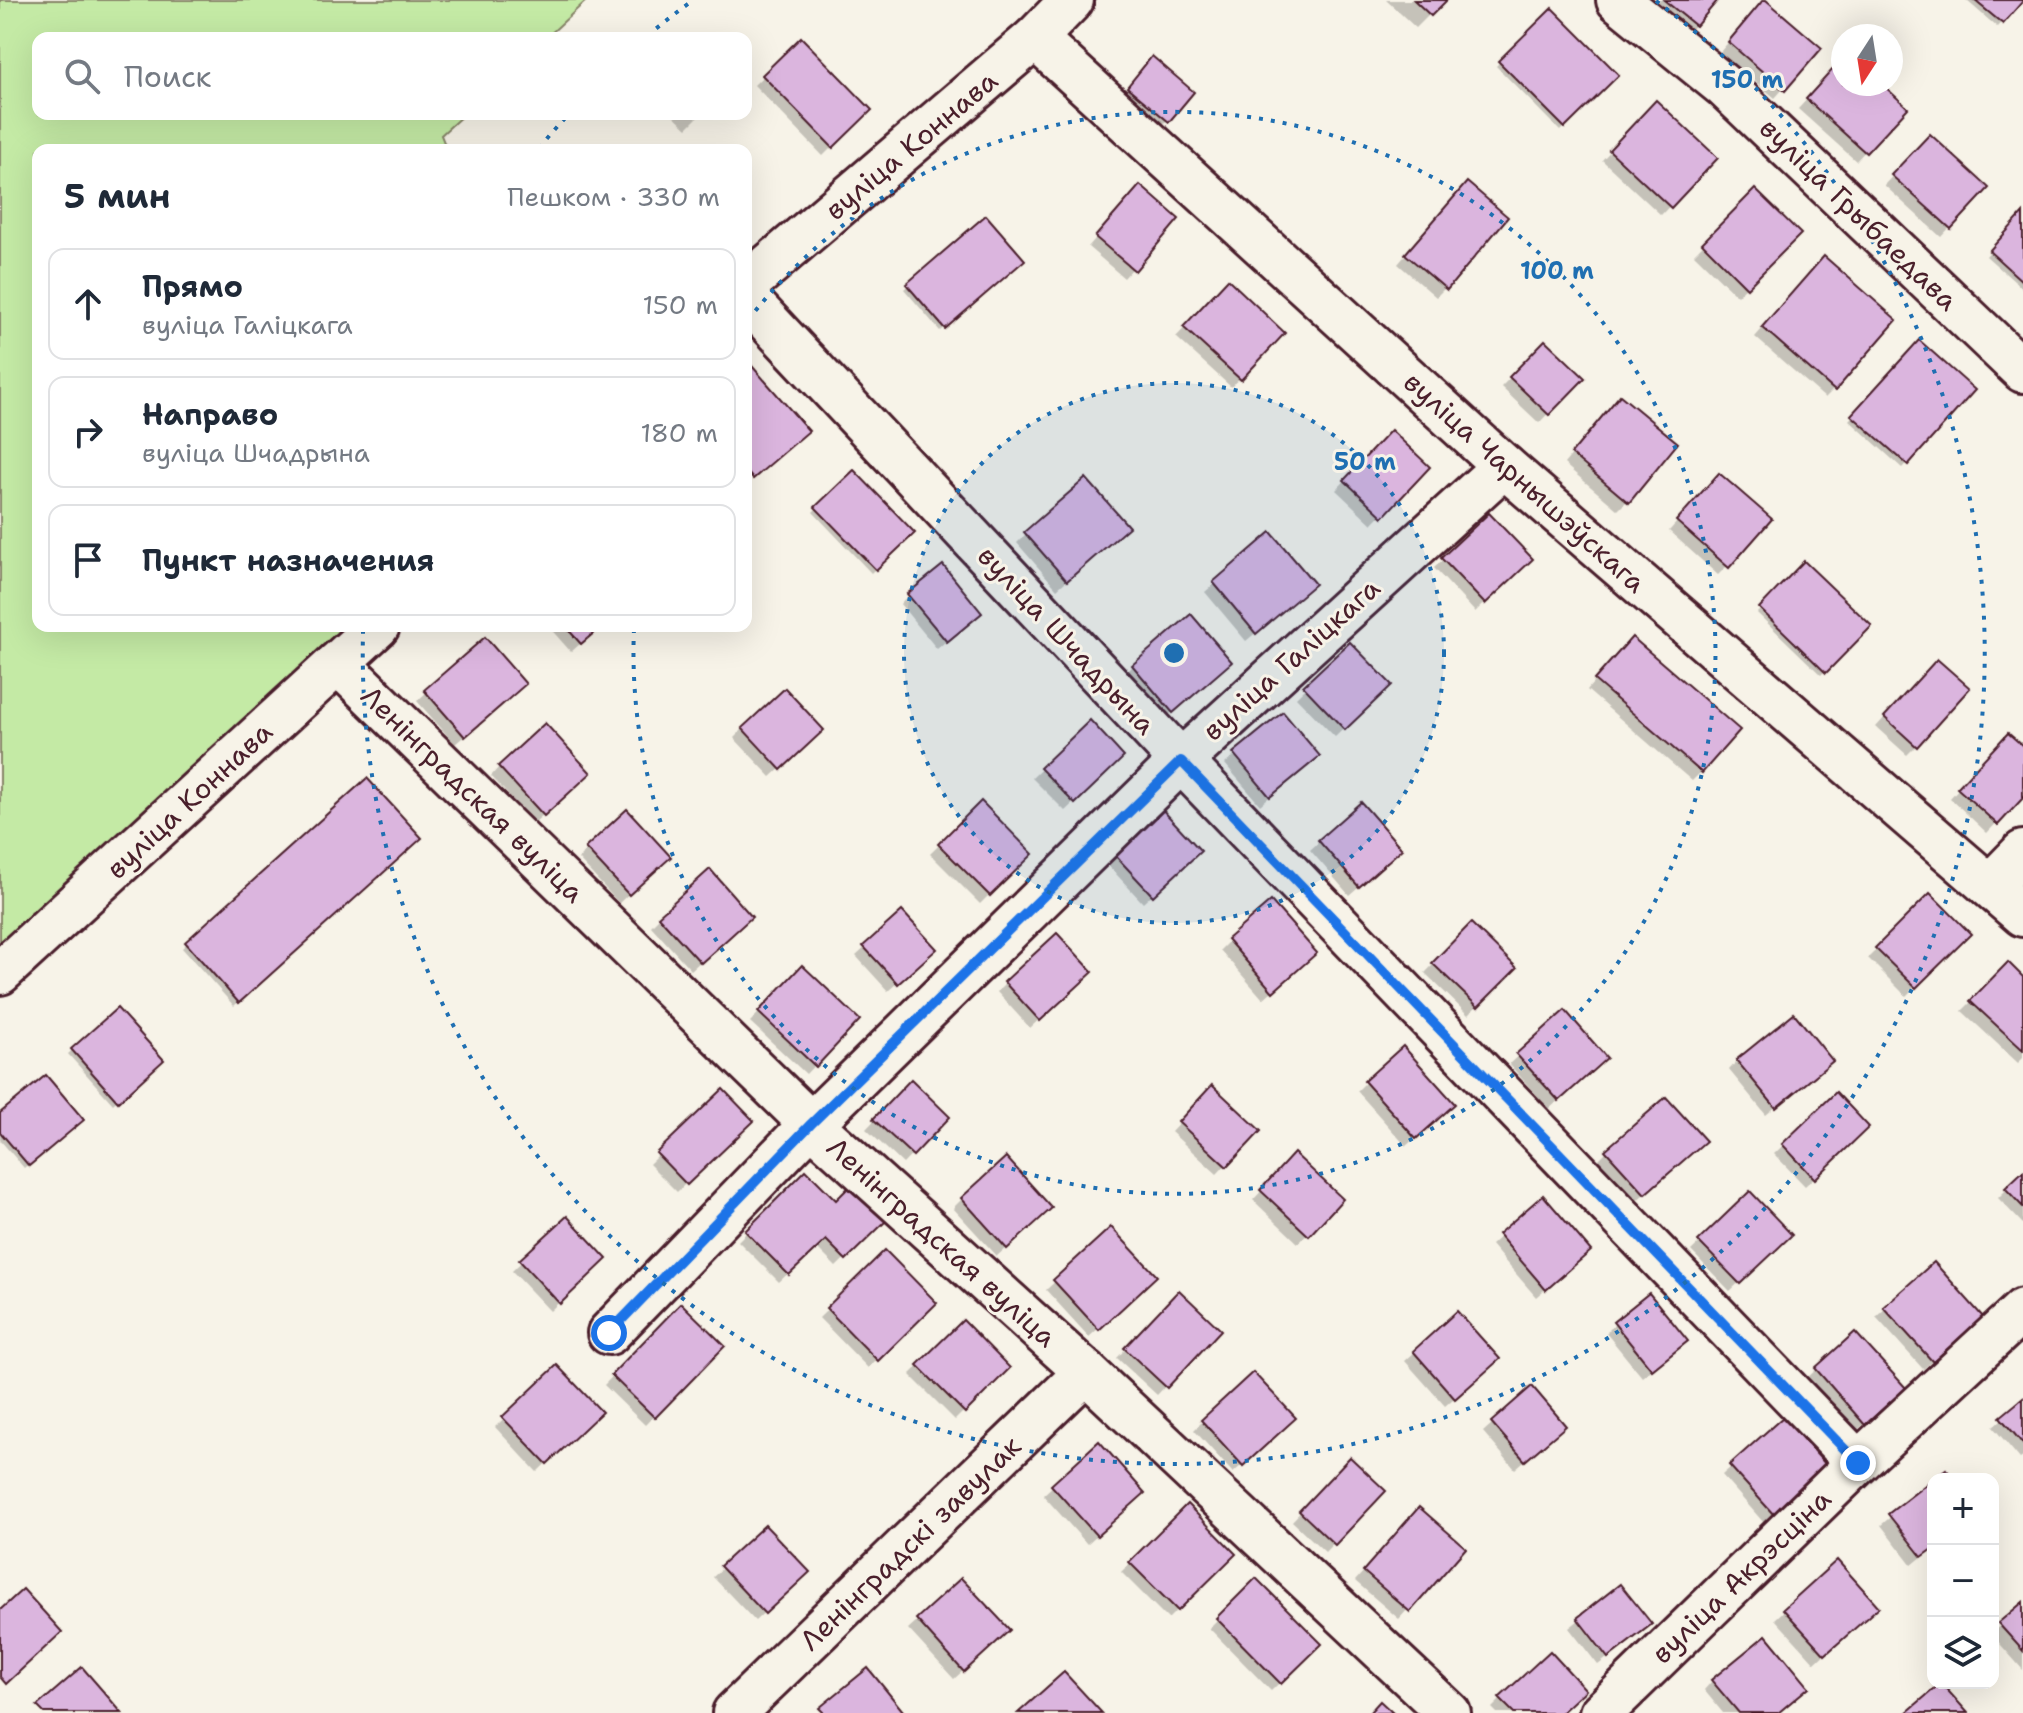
<!DOCTYPE html>
<html lang="ru">
<meta charset="utf-8">
<style>
:root{--surface:#fff;--page:#f6f6f7;--text:#1f2937;--muted:#747a83;--line:#e0e1e3}
body{margin:0;font-family:"Shantell Sans",sans-serif;background:var(--page);color:var(--text)}
.controls{position:absolute;right:24px;bottom:24px;display:grid;overflow:hidden;border-radius:16px;box-shadow:0 8px 32px #0002}
.controls button{width:72px;height:72px;display:grid;place-items:center;padding:0;border:0;border-bottom:2px solid var(--line);background:var(--surface);color:var(--text);font:40px sans-serif}
.compass{position:absolute;left:1831px;top:24px;width:72px;height:72px;border-radius:50%;background:var(--surface);box-shadow:0 8px 32px #0002;rotate:192deg}
.stop{position:absolute;width:24px;height:24px;margin:-18px;border:6px solid #1a73e8;border-radius:50%;background:#fff}
.stop.end{background:#1a73e8;border-color:#fff;box-shadow:0 2px 8px #0008}
.list{margin:0;padding:0;list-style:none}
h2{display:flex;justify-content:space-between;align-items:center;height:104px;margin:0;padding:0 32px;font-size:34px}
h2 small{font-size:26px;font-weight:400;color:var(--muted)}
.list li{display:grid;grid-template-columns:52px 1fr auto;gap:24px;align-items:center;box-sizing:border-box;height:112px;margin:0 16px 16px;padding:0 16px;border:2px solid var(--line);border-radius:16px}
.list b{display:block;font-size:30px;white-space:nowrap}
.list p{margin:0;font-size:26px;white-space:nowrap;color:var(--muted)}
.list em{font-size:26px;font-style:normal;color:var(--muted)}
.icon{flex:none;width:44px;height:44px;fill:none;stroke:currentColor;stroke-width:2;stroke-linecap:round;stroke-linejoin:round}
.map{position:relative;flex:none;width:2023px;height:1713px;overflow:hidden}
.search{position:absolute;background:var(--surface);box-shadow:0 8px 32px #0002;left:32px;top:32px;width:720px;height:88px;display:flex;align-items:center;gap:20px;box-sizing:border-box;padding:0 28px;border-radius:16px;color:var(--muted);font-size:30px}
.panel{position:absolute;background:var(--surface);box-shadow:0 8px 32px #0002;left:32px;top:144px;width:720px;height:488px;border-radius:16px}
.map>svg:first-child{display:block}
.green{fill:#c4eaa5;stroke:#878468;stroke-width:2}
.shadow{fill:#0003}
.building{fill:#dbb5de;stroke:#4a1f2b;stroke-width:2}
.lines{fill:none;stroke-linecap:round;stroke-linejoin:round}
.street-casing{stroke:#4a1f2b;stroke-width:48}
.street{stroke:#f7f3e8;stroke-width:42}
.route{stroke:#1a73e8;stroke-width:10}
.ring{fill:none;stroke:#1f6fb2;stroke-width:4;stroke-dasharray:4 8}
.labels{text-anchor:middle;dominant-baseline:central;stroke-width:6;stroke-linejoin:round;paint-order:stroke}
.street-label{font-size:28px;fill:#4a1f2b;stroke:#f7f3e8}
.centre{fill:#1f6fb2;stroke:#f7f3e8;stroke-width:4}
.ring-label{font-size:24px;text-anchor:middle;font-weight:bold;fill:#1f6fb2;stroke:#f7f3e8;stroke-width:6;stroke-linejoin:round;paint-order:stroke}
</style>
<div class="map">
<svg width="2023" height="1713" viewBox="0 0 2023 1713">
<rect width="100%" height="100%" fill="#f7f3e8"/>
<filter id="ink" filterUnits="userSpaceOnUse"><feTurbulence type="fractalNoise" baseFrequency=".0125" numOctaves="2"/><feDisplacementMap in="SourceGraphic" scale="16" xChannelSelector="R" yChannelSelector="G"/><feConvolveMatrix kernelMatrix="1 2 1 2 8 2 1 2 1" color-interpolation-filters="sRGB"/></filter>
<g filter="url(#ink)">
<!-- green -->
<polygon class="green" points="0,0 587,0 546,38 38,38 38,114 464,114 441,135 447,150 38,150 38,626 347,626 0,960"/>
<!-- shadow -->
<g class="shadow">
<polygon points="1386,0 1444,0 1416,28"/>
<polygon points="1656,0 1715,0 1691,29"/>
<polygon points="1966,0 2021,0 1997,27"/>
<polygon points="1756,10 1783,89 1775,98 1720,52"/>
<polygon points="1552,11 1616,75 1560,131 1496,66"/>
<polygon points="801,39 869,110 823,156 754,85"/>
<polygon points="1843,60 1843,84 1879,84 1905,108 1856,161 1798,109"/>
<polygon points="1143,68 1167,120 1158,129 1119,97"/>
<polygon points="1656,103 1715,158 1661,215 1602,160"/>
<polygon points="672,114 701,114 687,128"/>
<polygon points="1930,137 1986,188 1941,237 1884,185"/>
<polygon points="1755,192 1798,234 1737,296 1694,254"/>
<polygon points="1458,193 1445,288 1436,297 1398,264"/>
<polygon points="1132,197 1176,220 1124,278 1088,247"/>
<polygon points="2023,216 2023,289 1986,256"/>
<polygon points="986,217 1022,260 940,331 904,289"/>
<polygon points="1815,268 1834,389 1825,398 1755,337"/>
<polygon points="1228,282 1282,333 1231,387 1176,337"/>
<polygon points="1545,342 1582,378 1539,423 1501,387"/>
<polygon points="1919,342 1972,390 1902,468 1849,420"/>
<polygon points="746,374 797,439 746,483"/>
<polygon points="1611,407 1627,501 1618,510 1564,464"/>
<polygon points="1391,433 1427,467 1372,524 1336,490"/>
<polygon points="854,472 912,533 871,573 813,512"/>
<polygon points="1711,484 1727,566 1718,575 1669,531"/>
<polygon points="1489,516 1530,559 1475,612 1434,568"/>
<polygon points="1026,534 1117,536 1057,589 1017,543"/>
<polygon points="1271,535 1303,593 1246,641 1205,592"/>
<polygon points="1804,564 1869,626 1821,675 1757,613"/>
<polygon points="908,595 973,618 937,649 900,604"/>
<polygon points="548,626 600,626 571,652"/>
<polygon points="485,640 515,693 455,744 417,701"/>
<polygon points="1350,644 1389,685 1335,737 1296,697"/>
<polygon points="1623,648 1701,772 1692,781 1587,690"/>
<polygon points="1133,666 1221,671 1163,720 1124,675"/>
<polygon points="1928,670 1916,746 1907,755 1876,727"/>
<polygon points="1282,714 1308,764 1260,805 1225,764"/>
<polygon points="1089,723 1122,757 1065,811 1032,778"/>
<polygon points="743,729 813,739 771,777 734,738"/>
<polygon points="2000,744 2023,749 2023,795 1987,833 1950,798"/>
<polygon points="499,767 579,782 534,823 491,776"/>
<polygon points="367,781 419,838 234,1006 182,948"/>
<polygon points="981,804 1030,854 980,904 930,854"/>
<polygon points="1360,805 1391,858 1349,895 1310,850"/>
<polygon points="1159,809 1199,851 1143,903 1104,861"/>
<polygon points="626,812 668,857 619,903 578,859"/>
<polygon points="1930,896 1968,934 1906,996 1868,958"/>
<polygon points="902,914 925,958 888,991 856,956"/>
<polygon points="660,917 741,925 691,970 651,926"/>
<polygon points="1471,926 1514,968 1468,1015 1425,973"/>
<polygon points="1229,941 1305,962 1263,999 1220,950"/>
<polygon points="2008,965 2023,980 2023,1058 2018,1063 1962,1011"/>
<polygon points="802,968 857,1020 806,1074 750,1022"/>
<polygon points="1081,980 1030,1028 997,992 1006,983"/>
<polygon points="116,1011 161,1060 113,1104 68,1054"/>
<polygon points="1565,1013 1596,1067 1549,1109 1509,1064"/>
<polygon points="1737,1061 1821,1069 1766,1115 1729,1070"/>
<polygon points="911,1082 948,1117 903,1164 866,1129"/>
<polygon points="1366,1082 1444,1113 1406,1146 1357,1091"/>
<polygon points="723,1092 751,1120 677,1192 649,1164"/>
<polygon points="1836,1095 1867,1127 1805,1186 1774,1154"/>
<polygon points="1204,1097 1258,1131 1217,1174 1171,1132"/>
<polygon points="0,1116 77,1123 24,1168 0,1140"/>
<polygon points="1694,1150 1635,1202 1598,1160 1607,1151"/>
<polygon points="1294,1156 1340,1199 1298,1243 1253,1200"/>
<polygon points="806,1173 835,1203 883,1221 836,1267 816,1247 779,1282 738,1241"/>
<polygon points="2023,1173 2023,1224 1998,1198"/>
<polygon points="1750,1194 1789,1235 1730,1291 1691,1251"/>
<polygon points="1543,1198 1580,1259 1536,1297 1491,1245"/>
<polygon points="962,1199 1041,1217 997,1256 953,1208"/>
<polygon points="566,1219 604,1259 550,1311 512,1271"/>
<polygon points="1111,1230 1146,1285 1089,1337 1046,1290"/>
<polygon points="885,1253 934,1303 868,1368 819,1318"/>
<polygon points="1179,1293 1219,1330 1157,1395 1117,1358"/>
<polygon points="681,1306 722,1346 645,1425 604,1385"/>
<polygon points="1885,1309 1972,1325 1923,1369 1876,1317"/>
<polygon points="1457,1314 1488,1368 1445,1406 1405,1361"/>
<polygon points="963,1323 1007,1368 955,1420 910,1375"/>
<polygon points="1615,1324 1676,1349 1642,1377 1606,1333"/>
<polygon points="1855,1335 1894,1397 1855,1432 1807,1378"/>
<polygon points="557,1368 599,1412 537,1472 495,1427"/>
<polygon points="1532,1388 1555,1434 1515,1469 1483,1432"/>
<polygon points="2023,1401 2023,1457 2020,1459 1993,1427"/>
<polygon points="1203,1421 1284,1427 1233,1473 1194,1430"/>
<polygon points="1099,1444 1134,1501 1087,1544 1043,1495"/>
<polygon points="1350,1460 1383,1491 1325,1552 1292,1521"/>
<polygon points="1731,1467 1816,1476 1764,1523 1722,1475"/>
<polygon points="1933,1481 1933,1548 1912,1565 1881,1525"/>
<polygon points="1187,1507 1233,1554 1168,1619 1121,1572"/>
<polygon points="1411,1519 1463,1548 1399,1619 1355,1581"/>
<polygon points="765,1528 807,1572 755,1621 713,1577"/>
<polygon points="1836,1563 1867,1615 1815,1663 1775,1619"/>
<polygon points="961,1581 998,1639 954,1679 908,1629"/>
<polygon points="1256,1581 1319,1644 1271,1691 1209,1628"/>
<polygon points="1620,1587 1640,1633 1598,1665 1569,1628"/>
<polygon points="2023,1605 2023,1670 1993,1636 1993,1632"/>
<polygon points="1712,1681 1777,1713 1723,1713 1704,1690"/>
<polygon points="1501,1699 1559,1713 1497,1713 1492,1708"/>
</g>
<!-- building -->
<g class="building">
<polygon points="1414,0 1447,0 1431,16"/>
<polygon points="1664,0 1718,0 1696,26"/>
<polygon points="1763,0 1766,0 1822,48 1785,91 1728,42"/>
<polygon points="1974,0 2023,0 2023,1 2003,24"/>
<polygon points="1552,8 1619,75 1565,128 1498,61"/>
<polygon points="801,37 872,110 833,148 762,75"/>
<polygon points="1152,56 1194,92 1169,122 1127,87"/>
<polygon points="1843,58 1843,84 1882,84 1908,108 1866,153 1806,99"/>
<polygon points="1656,100 1718,158 1671,208 1609,150"/>
<polygon points="1930,134 1989,188 1951,229 1891,175"/>
<polygon points="1467,182 1508,217 1447,290 1405,254"/>
<polygon points="1140,185 1179,219 1135,271 1095,237"/>
<polygon points="1755,189 1801,234 1747,288 1702,243"/>
<polygon points="2023,213 2023,282 1989,251"/>
<polygon points="986,215 1025,260 945,329 906,284"/>
<polygon points="1824,256 1897,320 1835,391 1762,327"/>
<polygon points="1228,279 1285,333 1241,380 1183,327"/>
<polygon points="1545,340 1585,378 1549,415 1509,377"/>
<polygon points="1919,340 1975,390 1908,465 1851,415"/>
<polygon points="752,366 809,431 753,479 746,471 746,372"/>
<polygon points="1620,395 1678,443 1629,503 1571,454"/>
<polygon points="1391,430 1430,467 1383,517 1344,480"/>
<polygon points="854,470 915,533 876,570 815,507"/>
<polygon points="1719,473 1772,519 1729,568 1676,521"/>
<polygon points="1086,478 1129,527 1067,581 1024,532"/>
<polygon points="1489,513 1533,559 1485,604 1441,558"/>
<polygon points="1271,532 1315,584 1256,634 1213,582"/>
<polygon points="1804,561 1872,626 1826,673 1759,608"/>
<polygon points="943,565 982,613 947,642 907,594"/>
<polygon points="1191,614 1232,662 1173,713 1132,665"/>
<polygon points="565,626 602,626 581,644"/>
<polygon points="485,637 526,684 465,737 424,690"/>
<polygon points="1632,637 1740,730 1702,773 1594,680"/>
<polygon points="1350,642 1392,685 1345,730 1303,686"/>
<polygon points="1937,659 1970,688 1917,747 1884,717"/>
<polygon points="785,688 824,730 781,770 742,728"/>
<polygon points="1283,712 1320,756 1270,797 1233,753"/>
<polygon points="1090,720 1124,757 1075,804 1040,768"/>
<polygon points="545,723 591,773 544,816 498,766"/>
<polygon points="2008,733 2023,746 2023,798 1998,825 1957,788"/>
<polygon points="367,778 422,838 239,1003 185,942"/>
<polygon points="981,801 1033,854 990,896 938,844"/>
<polygon points="1361,802 1402,849 1359,887 1318,840"/>
<polygon points="1159,806 1201,851 1153,896 1111,851"/>
<polygon points="627,809 671,857 629,895 585,848"/>
<polygon points="710,869 752,917 701,963 658,916"/>
<polygon points="1930,893 1971,934 1916,988 1875,948"/>
<polygon points="1271,901 1317,953 1273,992 1227,939"/>
<polygon points="902,911 937,949 898,984 863,946"/>
<polygon points="1471,923 1517,968 1478,1007 1432,963"/>
<polygon points="1057,933 1093,972 1040,1021 1004,982"/>
<polygon points="2008,962 2023,977 2023,1050 1970,1001"/>
<polygon points="802,965 860,1020 816,1067 758,1012"/>
<polygon points="117,1008 164,1060 118,1102 71,1049"/>
<polygon points="1565,1010 1607,1058 1559,1101 1516,1054"/>
<polygon points="1794,1013 1833,1061 1776,1108 1736,1060"/>
<polygon points="1403,1046 1455,1104 1416,1139 1364,1081"/>
<polygon points="46,1075 84,1120 29,1166 0,1132 0,1113"/>
<polygon points="911,1079 950,1117 913,1156 873,1119"/>
<polygon points="1212,1085 1261,1131 1227,1167 1178,1122"/>
<polygon points="723,1089 754,1121 687,1185 656,1153"/>
<polygon points="1836,1092 1869,1127 1815,1179 1782,1144"/>
<polygon points="1666,1097 1706,1141 1645,1194 1605,1150"/>
<polygon points="1294,1153 1343,1199 1309,1236 1260,1190"/>
<polygon points="1006,1157 1052,1208 1007,1249 961,1198"/>
<polygon points="806,1170 836,1200 851,1185 886,1221 846,1260 826,1240 789,1275 745,1231"/>
<polygon points="2023,1171 2023,1207 2005,1188"/>
<polygon points="1750,1191 1792,1235 1740,1284 1698,1241"/>
<polygon points="1543,1195 1591,1251 1546,1290 1498,1234"/>
<polygon points="567,1216 607,1259 560,1304 519,1260"/>
<polygon points="1111,1227 1157,1276 1099,1330 1053,1280"/>
<polygon points="885,1250 937,1303 878,1361 826,1308"/>
<polygon points="1934,1262 1983,1317 1933,1362 1883,1307"/>
<polygon points="1179,1290 1221,1330 1167,1388 1124,1348"/>
<polygon points="1649,1293 1688,1341 1652,1370 1613,1322"/>
<polygon points="681,1303 725,1346 655,1418 611,1375"/>
<polygon points="1457,1311 1500,1359 1455,1399 1413,1351"/>
<polygon points="963,1320 1010,1368 965,1413 917,1365"/>
<polygon points="1855,1332 1906,1388 1865,1425 1815,1368"/>
<polygon points="557,1365 602,1412 547,1464 502,1417"/>
<polygon points="1253,1372 1296,1418 1243,1466 1201,1420"/>
<polygon points="1532,1386 1566,1426 1525,1461 1491,1422"/>
<polygon points="2023,1398 2023,1444 2000,1417"/>
<polygon points="1783,1417 1828,1467 1774,1515 1729,1465"/>
<polygon points="1099,1441 1145,1493 1097,1536 1051,1485"/>
<polygon points="1350,1457 1386,1491 1335,1545 1299,1511"/>
<polygon points="1946,1469 1954,1479 1933,1479 1933,1549 1922,1557 1888,1514"/>
<polygon points="1187,1504 1236,1554 1178,1611 1129,1562"/>
<polygon points="1419,1507 1466,1548 1410,1612 1363,1571"/>
<polygon points="765,1525 810,1572 765,1614 720,1566"/>
<polygon points="1837,1560 1879,1607 1825,1655 1783,1609"/>
<polygon points="961,1578 1010,1630 964,1672 916,1619"/>
<polygon points="1256,1578 1322,1644 1281,1684 1216,1618"/>
<polygon points="1620,1584 1652,1624 1608,1658 1577,1618"/>
<polygon points="23,1589 62,1632 6,1684 0,1677 0,1610"/>
<polygon points="2023,1602 2023,1651 1998,1623"/>
<polygon points="1766,1635 1809,1687 1778,1713 1739,1713 1711,1680"/>
<polygon points="1550,1651 1586,1690 1561,1713 1514,1713 1499,1698"/>
<polygon points="82,1667 122,1713 44,1713 37,1706"/>
<polygon points="868,1668 903,1711 901,1713 824,1713 819,1708"/>
<polygon points="1064,1672 1102,1713 1018,1713"/>
<polygon points="1941,1683 1968,1713 1906,1713"/>
<polygon points="1380,1701 1393,1713 1369,1713"/>
</g>
<g class="lines">
<!-- street casing -->
<g class="street-casing">
<g id="street">
<polyline points="1618,0 1725,87 2023,371"/>
<polyline points="1035,38 1504,466 2023,915"/>
<polyline points="746,285 1035,38 1072,0"/>
<polyline points="746,298 1181,761 1858,1463"/>
<polyline points="338,663 811,1124 1086,1372 1449,1713"/>
<polyline points="1990,886 2023,852"/>
<polyline points="0,973 378,626"/>
<polyline points="609,1333 811,1124 1181,761 1504,466"/>
<polyline points="734,1713 1086,1372"/>
<polyline points="1601,1713 1858,1463 2023,1310"/>
</g>
</g>
<!-- street -->
<use href="#street" class="street"/>
</g>
</g>
<g class="lines" filter="url(#ink)">
<!-- route -->
<polyline class="route" points="609,1333 811,1124 1181,761 1858,1463"/>
</g>
<!-- distance rings -->
<circle cx="1174" cy="653" r="270" fill="#1f6fb2" fill-opacity=".12"/>
<g class="ring">
<circle cx="1174" cy="653" r="270"/>
<path d="M748 320A541 541 0 1 1 634 629"/>
<path d="M539 148A811 811 0 0 1 567 116M647 36A811 811 0 0 1 692 1M1656 1A811 811 0 1 1 363 632"/>
</g>
<g class="labels">
<!-- street labels -->
<g class="street-label">
<text transform="translate(911 145) rotate(-40)">вуліца Коннава</text>
<text transform="translate(1859 214) rotate(44)">вуліца Грыбаедава</text>
<text transform="translate(1525 482) rotate(42)">вуліца Чарнышэўскага</text>
<text transform="translate(1067 640) rotate(47)">вуліца Шчадрына</text>
<text transform="translate(1291 659) rotate(-42)">вуліца Галіцкага</text>
<text transform="translate(473 794) rotate(44)">Ленінградская вуліца</text>
<text transform="translate(189 800) rotate(-43)">вуліца Коннава</text>
<text transform="translate(942 1242) rotate(42)">Ленінградская вуліца</text>
<text transform="translate(910 1543) rotate(-44)">Ленінградскі завулак</text>
<text transform="translate(1741 1576) rotate(-44)">вуліца Акрэсціна</text>
</g>
</g>
<circle cx="1174" cy="653" r="12" class="centre"/>
<g class="ring-label">
<text x="1747" y="88">150 m</text>
<text x="1557" y="279">100 m</text>
<text x="1365" y="470">50 m</text>
</g>
</svg>
<div class="controls">
<button>+</button>
<button>−</button>
<button><svg class="icon" aria-label="layers" viewBox="0 0 24 24"><path d="M12 4l9 5-9 5-9-5zM3 14l9 5 9-5"/></svg></button>
</div>
<svg class="compass" viewBox="-18 -18 36 36"><path d="M0-13l5 13h-10z" fill="#e53935"/><path d="M0 13l5-13h-10z" fill="#747a83"/></svg>
<div class="stop" style="left:609px;top:1333px"></div>
<div class="stop end" style="left:1858px;top:1463px"></div>
<div class="search"><svg class="icon" aria-label="search" viewBox="0 0 24 24"><circle cx="10" cy="10" r="6"/><path d="M15 15l6 6"/></svg>Поиск</div>
<section class="panel">
<h2>5 мин<small>Пешком · 330 m</small></h2>
<ul class="list">
<li><svg class="icon" aria-label="ahead" viewBox="0 0 24 24"><path d="M12 20V5M6 11l6-6 6 6"/></svg><div><b>Прямо</b><p>вуліца Галіцкага</p></div><em>150 m</em></li>
<li><svg class="icon" aria-label="right" viewBox="0 0 24 24"><path d="M7 20v-9h11M14 6l5 5-5 5"/></svg><div><b>Направо</b><p>вуліца Шчадрына</p></div><em>180 m</em></li>
<li><svg class="icon" aria-label="arrive" viewBox="0 0 24 24"><path d="M6 21V4h12l-3 4 3 4H6"/></svg><div><b>Пункт назначения</b></div></li>
</ul>
</section>
</div>
